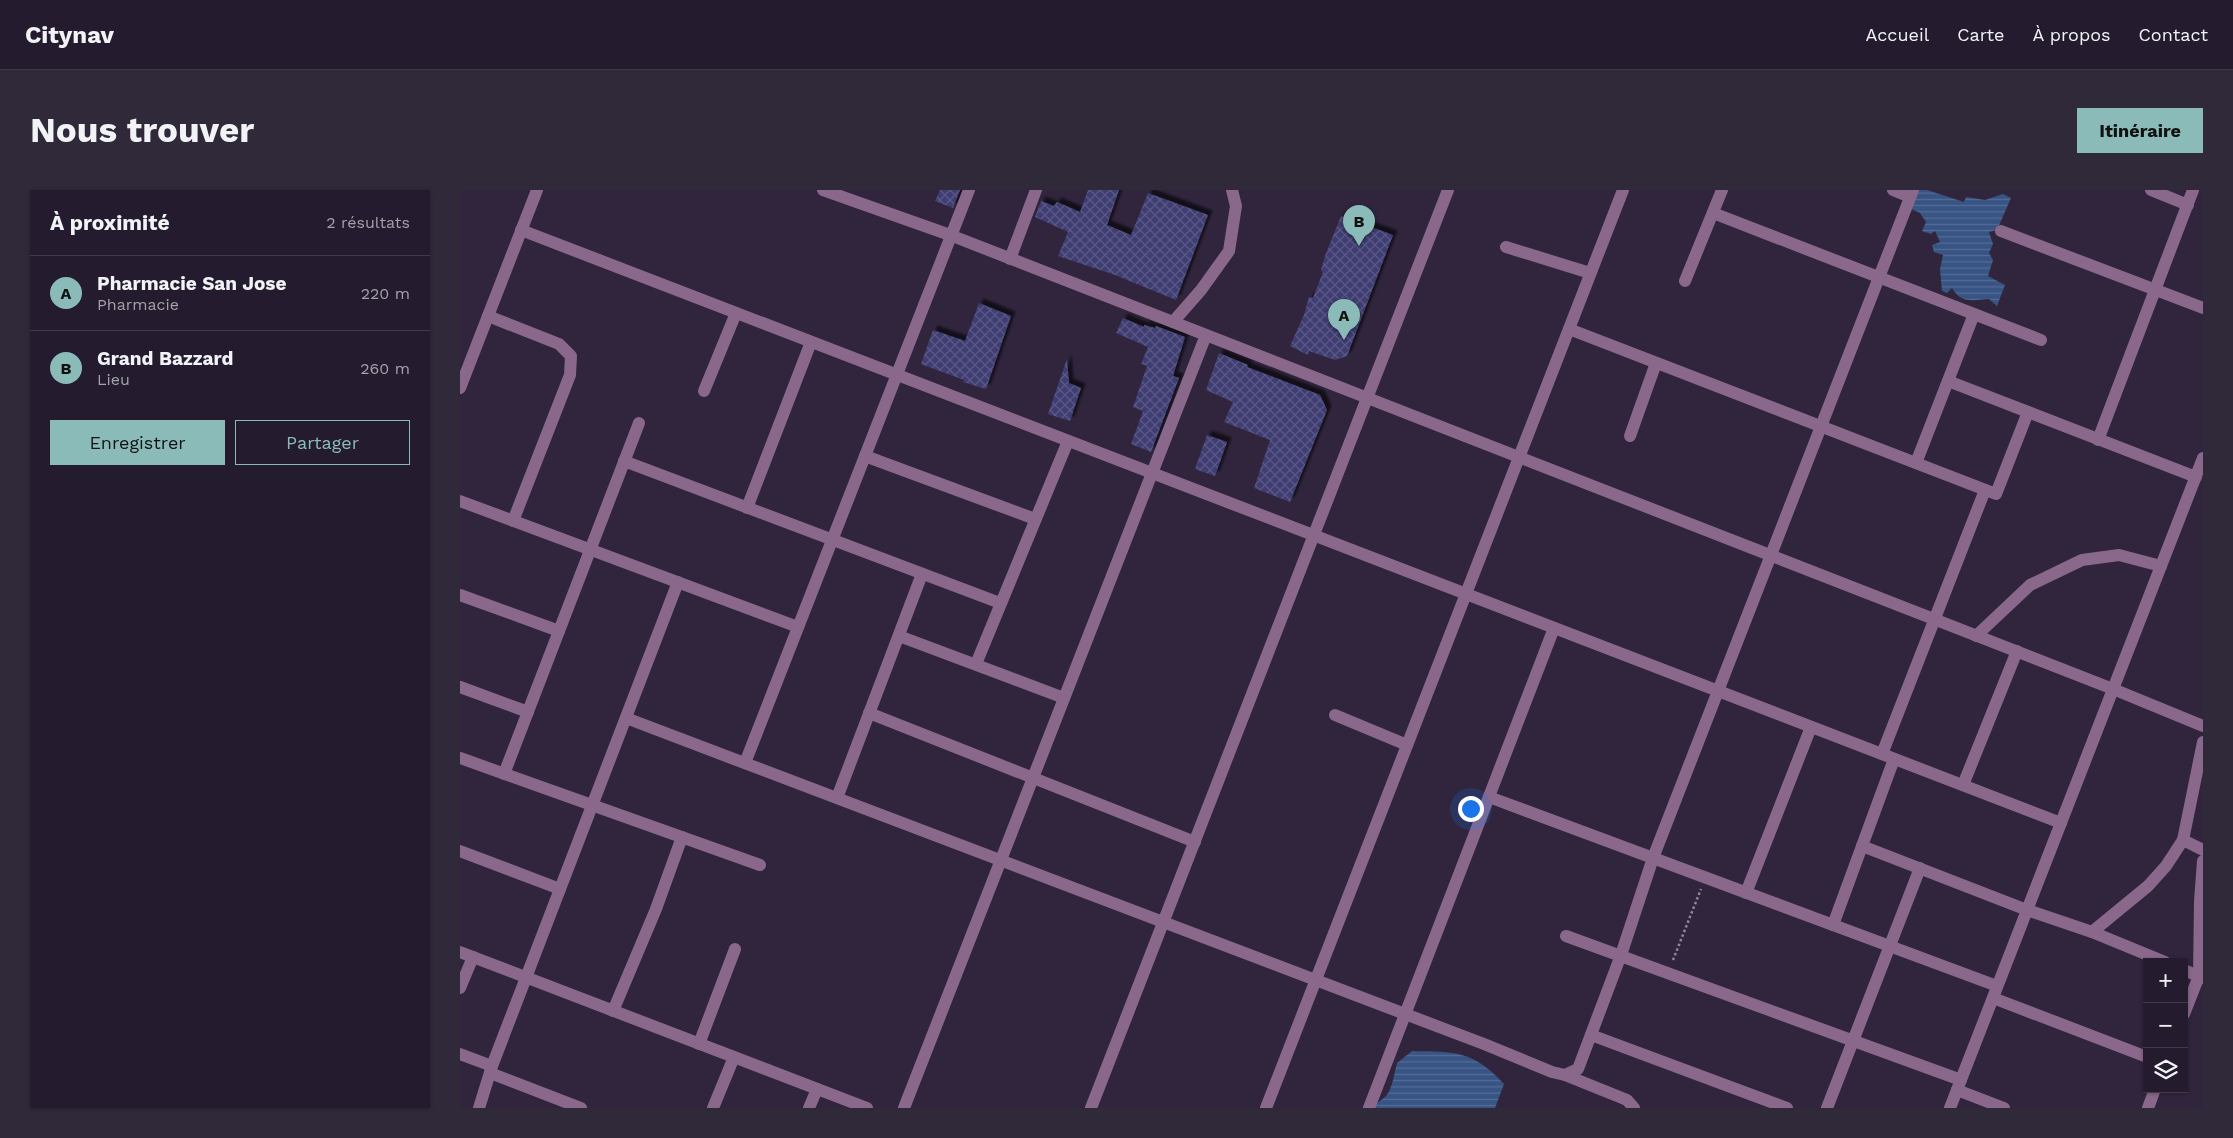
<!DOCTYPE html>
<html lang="fr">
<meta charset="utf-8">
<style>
:root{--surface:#241c2e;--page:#30293a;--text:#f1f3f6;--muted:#a3a1aa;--line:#413a4a;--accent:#8bbbb9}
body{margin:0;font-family:"Work Sans",sans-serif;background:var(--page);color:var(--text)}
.controls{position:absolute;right:15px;bottom:15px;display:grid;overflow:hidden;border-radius:0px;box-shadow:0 1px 4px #0004}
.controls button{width:45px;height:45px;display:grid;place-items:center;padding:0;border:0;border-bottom:1px solid var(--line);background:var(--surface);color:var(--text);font:25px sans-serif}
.you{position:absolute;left:1010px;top:618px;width:18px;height:18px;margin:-12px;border:4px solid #fff;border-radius:50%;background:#1a73e8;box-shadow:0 0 0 8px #1a73e833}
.badge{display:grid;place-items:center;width:32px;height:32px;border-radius:50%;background:var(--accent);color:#111;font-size:16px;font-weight:700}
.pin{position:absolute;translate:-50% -41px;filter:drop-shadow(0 1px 2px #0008)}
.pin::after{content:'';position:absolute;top:26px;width:18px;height:15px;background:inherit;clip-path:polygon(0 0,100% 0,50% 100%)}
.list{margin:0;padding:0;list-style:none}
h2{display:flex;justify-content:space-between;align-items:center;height:65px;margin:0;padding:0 20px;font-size:21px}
h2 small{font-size:16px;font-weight:400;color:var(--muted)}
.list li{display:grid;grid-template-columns:32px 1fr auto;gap:15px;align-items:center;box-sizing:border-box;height:75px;padding:0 20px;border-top:1px solid var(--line)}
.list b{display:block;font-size:19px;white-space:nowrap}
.list p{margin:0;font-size:16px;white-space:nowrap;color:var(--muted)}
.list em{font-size:16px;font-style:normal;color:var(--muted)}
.actions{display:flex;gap:10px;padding:15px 20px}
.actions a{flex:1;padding:11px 0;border:1px solid var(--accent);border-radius:0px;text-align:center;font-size:18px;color:var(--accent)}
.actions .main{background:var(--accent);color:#111}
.icon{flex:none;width:28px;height:28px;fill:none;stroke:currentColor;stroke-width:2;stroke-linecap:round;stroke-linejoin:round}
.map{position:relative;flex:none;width:1743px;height:918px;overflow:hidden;border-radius:0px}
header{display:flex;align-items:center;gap:30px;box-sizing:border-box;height:70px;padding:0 25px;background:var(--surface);border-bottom:1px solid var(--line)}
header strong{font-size:24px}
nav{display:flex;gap:28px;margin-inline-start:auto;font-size:18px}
.intro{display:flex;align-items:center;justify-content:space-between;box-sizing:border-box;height:120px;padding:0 30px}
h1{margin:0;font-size:35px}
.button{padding:12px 22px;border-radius:0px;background:var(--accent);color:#111;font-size:18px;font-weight:700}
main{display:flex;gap:30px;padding:0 30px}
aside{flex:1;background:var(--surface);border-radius:0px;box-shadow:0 1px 4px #0004}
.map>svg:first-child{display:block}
.water{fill:url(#water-rules)}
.building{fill:url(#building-cross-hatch);filter:url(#shadow)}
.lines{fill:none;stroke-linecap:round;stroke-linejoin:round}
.path{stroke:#8e869a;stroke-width:2.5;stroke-dasharray:2.5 2.5;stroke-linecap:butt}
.minor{stroke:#8a688b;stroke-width:12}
</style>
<header>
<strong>Citynav</strong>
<nav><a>Accueil</a><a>Carte</a><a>À propos</a><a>Contact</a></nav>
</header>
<div class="intro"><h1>Nous trouver</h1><a class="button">Itinéraire</a></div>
<main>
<aside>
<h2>À proximité<small>2 résultats</small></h2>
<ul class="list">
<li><span class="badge">A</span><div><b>Pharmacie San Jose</b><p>Pharmacie</p></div><em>220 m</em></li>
<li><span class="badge">B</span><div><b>Grand Bazzard</b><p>Lieu</p></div><em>260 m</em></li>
</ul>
<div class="actions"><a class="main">Enregistrer</a><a>Partager</a></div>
</aside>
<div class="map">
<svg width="1743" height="918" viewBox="0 0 1743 918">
<defs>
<pattern id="water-rules" width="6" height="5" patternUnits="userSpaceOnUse" patternTransform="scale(1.25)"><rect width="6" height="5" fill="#375484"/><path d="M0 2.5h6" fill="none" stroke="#546c95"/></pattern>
<pattern id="building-cross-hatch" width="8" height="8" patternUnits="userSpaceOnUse" patternTransform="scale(1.25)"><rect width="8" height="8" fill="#3f3e72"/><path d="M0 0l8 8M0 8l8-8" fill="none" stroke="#5a5986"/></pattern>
<filter id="shadow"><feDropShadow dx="4.5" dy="-4.5" stdDeviation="1" flood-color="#0009"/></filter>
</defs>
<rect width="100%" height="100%" fill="#30253d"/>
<!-- water -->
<g class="water">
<path d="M1456,0h11l37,12 2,-5 19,3 18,-6 8,4 -14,32 -8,2 4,12 -4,9 4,7 -5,16 17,9 -8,21 -8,-7c-16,1 -28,5 -37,-11l-5,5 -5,-2 -2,-22 3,-14 -9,-3 -2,-7 8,-3 -5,-11 -4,3 -9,-3 4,-9 -6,-9 -9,-4z"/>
<path d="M952,861c43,1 61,-1 92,33l-9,24h-121c2,-6 7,-7 12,-12 7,-9 8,-22 11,-33z"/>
</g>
<!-- building -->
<g class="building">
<polygon points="480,0 500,0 493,18 475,11"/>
<polygon points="628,0 659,0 647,35 671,45 688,3 748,25 716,110 655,85 598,66 608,42 575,27 581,11 594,16 597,12 620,22"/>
<polygon points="881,26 933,45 887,166 875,170 849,161 848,165 830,156 844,125 849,107 853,108 863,82 861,80 865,66"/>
<polygon points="519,113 551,126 526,199 503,192 504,190 461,174 473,140 505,151"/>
<polygon points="663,128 684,137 684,135 695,138 696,136 725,147 713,186 719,188 691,262 671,254 683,221 673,217 687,176 681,174 688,157 656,143"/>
<polygon points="759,163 788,175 787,177 860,205 867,220 830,312 794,298 810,250 764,232 773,212 746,200"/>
<polygon points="607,169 609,193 621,198 610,231 588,224"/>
<polygon points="747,245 767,252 755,286 735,279"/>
</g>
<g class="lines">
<!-- path -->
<polyline class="path" points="1213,770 1241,699"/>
<!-- minor -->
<g class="minor">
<polyline points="363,0 490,45 1653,499 1743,536"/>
<polyline points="1433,0 1450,7"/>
<polyline points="1691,0 1728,15"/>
<polyline points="1253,23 1581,150"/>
<polyline points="61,40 1601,633"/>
<polyline points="1541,41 1743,118"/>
<polyline points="1046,57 1130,83"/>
<polyline points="550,69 576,0"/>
<polyline points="1225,91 1262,0"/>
<polyline points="28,126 99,154 111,166 110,185 53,331"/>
<polyline points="713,132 741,100 769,61 776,16 772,0"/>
<polyline points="1109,139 1536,304 1568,222"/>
<polyline points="1488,191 1736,287"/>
<polyline points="0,198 77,0"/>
<polyline points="244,201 276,123"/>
<polyline points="1170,246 1196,173"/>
<polyline points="1638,250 1733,0"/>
<polyline points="405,266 575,329"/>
<polyline points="164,271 540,413"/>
<polyline points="1456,273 1514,124"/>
<polyline points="0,311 338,437"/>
<polyline points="287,318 351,152"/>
<polyline points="0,405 99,441"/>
<polyline points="439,446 604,508"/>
<polyline points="1516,446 1570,395 1622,370 1659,365 1701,376"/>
<polyline points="516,474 608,251"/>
<polyline points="0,497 68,522"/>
<polyline points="409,523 735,652"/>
<polyline points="875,525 947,555"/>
<polyline points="166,528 1024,854 1092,882 1105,885 1118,879 1161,765 1193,668 1453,0"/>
<polyline points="1422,564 1525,300"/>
<polyline points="0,568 300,675"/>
<polyline points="285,573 509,0"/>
<polyline points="44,584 179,233"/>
<polyline points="1503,595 1557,461"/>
<polyline points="1029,607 1537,796"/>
<polyline points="377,608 462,384"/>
<polyline points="1723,650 1743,660"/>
<polyline points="1402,656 1567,720 1632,742 1705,772"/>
<polyline points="0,661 100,699"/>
<polyline points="1286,703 1351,537"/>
<polyline points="1373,735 1434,569"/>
<polyline points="1632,742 1688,696 1706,676 1723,650 1743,552"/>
<polyline points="1106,746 1501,890"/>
<polyline points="0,762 407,918"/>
<polyline points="1724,780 1743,788"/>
<polyline points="0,798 13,767"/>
<polyline points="1533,808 1687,867"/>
<polyline points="153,821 196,719 222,647"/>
<polyline points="1724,824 1739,786 1740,711 1743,671"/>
<polyline points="1131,845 1327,918"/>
<polyline points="239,854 275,759"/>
<polyline points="0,864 32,876"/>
<polyline points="30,883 121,918"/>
<polyline points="1105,885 1167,910 1174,918"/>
<polyline points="1497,900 1544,918"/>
<polyline points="19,918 32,876 218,392"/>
<polyline points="253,918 274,867"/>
<polyline points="349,918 357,899"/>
<polyline points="444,918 746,145"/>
<polyline points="631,918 988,0"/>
<polyline points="806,918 1163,0"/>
<polyline points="909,918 1094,438"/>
<polyline points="1367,918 1460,678"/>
<polyline points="1490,918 1743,268"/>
<polyline points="1688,918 1695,899"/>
</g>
</g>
</svg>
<div class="controls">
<button>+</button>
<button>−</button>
<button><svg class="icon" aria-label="layers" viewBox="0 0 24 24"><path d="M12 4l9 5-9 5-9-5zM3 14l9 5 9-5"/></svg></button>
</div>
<div class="you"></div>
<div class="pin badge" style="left:884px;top:150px">A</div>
<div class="pin badge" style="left:899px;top:56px">B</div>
</div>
</main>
